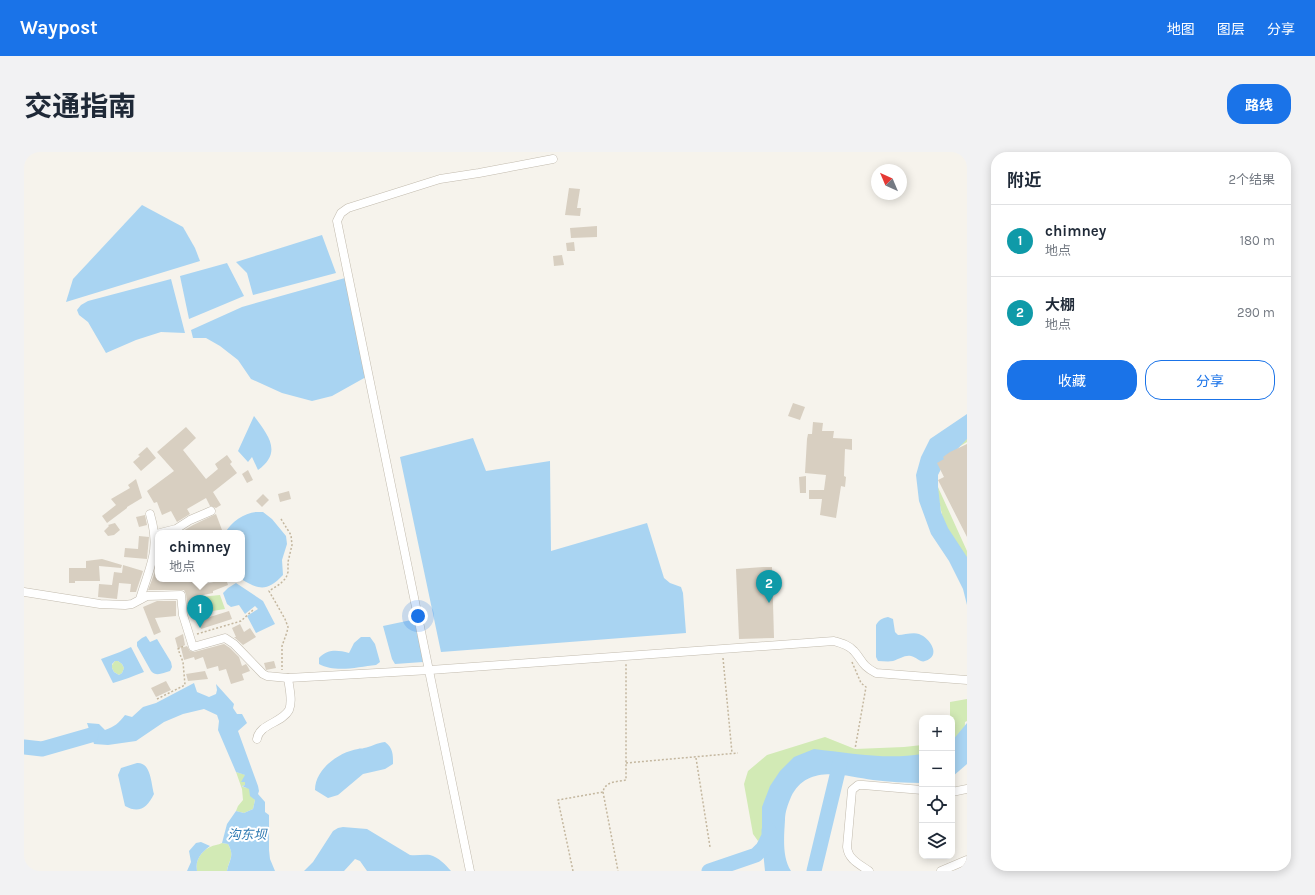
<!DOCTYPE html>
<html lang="zh">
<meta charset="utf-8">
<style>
:root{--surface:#fff;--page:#f2f2f3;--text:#1f2937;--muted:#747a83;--line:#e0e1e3;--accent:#1a73e8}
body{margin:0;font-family:Karla,"Noto Sans SC",sans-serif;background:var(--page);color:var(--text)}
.controls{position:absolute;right:12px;bottom:12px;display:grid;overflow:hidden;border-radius:8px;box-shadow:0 2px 10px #0003}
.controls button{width:36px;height:36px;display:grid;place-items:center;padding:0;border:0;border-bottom:1px solid var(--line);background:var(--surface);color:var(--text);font:20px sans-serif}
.compass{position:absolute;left:847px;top:12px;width:36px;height:36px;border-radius:50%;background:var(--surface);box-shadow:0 2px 10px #0003;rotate:316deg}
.you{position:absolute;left:394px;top:464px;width:14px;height:14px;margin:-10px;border:3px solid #fff;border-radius:50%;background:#1a73e8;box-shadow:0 0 0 6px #1a73e833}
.badge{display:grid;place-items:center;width:26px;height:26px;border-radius:50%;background:var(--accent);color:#fff;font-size:13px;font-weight:700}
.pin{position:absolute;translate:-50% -33px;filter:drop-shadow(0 1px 2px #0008)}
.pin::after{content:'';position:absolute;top:21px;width:14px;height:12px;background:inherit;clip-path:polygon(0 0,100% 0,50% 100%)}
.popup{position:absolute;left:131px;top:378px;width:90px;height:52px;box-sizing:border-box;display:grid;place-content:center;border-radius:8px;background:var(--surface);filter:drop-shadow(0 1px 3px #0005);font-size:13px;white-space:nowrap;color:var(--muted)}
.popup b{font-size:15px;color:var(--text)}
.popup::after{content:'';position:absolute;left:50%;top:100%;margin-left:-8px;border:8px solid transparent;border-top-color:var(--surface)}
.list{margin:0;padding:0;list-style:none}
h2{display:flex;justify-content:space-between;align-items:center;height:52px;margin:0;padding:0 16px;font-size:17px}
h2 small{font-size:13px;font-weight:400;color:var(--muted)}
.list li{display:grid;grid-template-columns:26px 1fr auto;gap:12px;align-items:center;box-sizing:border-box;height:72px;padding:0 16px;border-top:1px solid var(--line)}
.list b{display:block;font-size:15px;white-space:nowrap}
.list p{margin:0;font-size:13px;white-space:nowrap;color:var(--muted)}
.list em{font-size:13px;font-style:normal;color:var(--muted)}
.actions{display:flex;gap:8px;padding:12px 16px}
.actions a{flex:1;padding:9px 0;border:1px solid var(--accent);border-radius:16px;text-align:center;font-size:14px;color:var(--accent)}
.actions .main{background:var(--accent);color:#fff}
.icon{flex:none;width:22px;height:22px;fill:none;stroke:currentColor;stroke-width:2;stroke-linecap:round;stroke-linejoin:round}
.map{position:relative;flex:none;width:943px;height:719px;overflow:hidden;border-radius:16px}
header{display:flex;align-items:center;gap:24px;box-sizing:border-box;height:56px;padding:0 20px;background:var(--accent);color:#fff}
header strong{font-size:19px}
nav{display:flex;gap:22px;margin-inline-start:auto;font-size:14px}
.intro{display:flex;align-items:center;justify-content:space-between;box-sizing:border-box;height:96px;padding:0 24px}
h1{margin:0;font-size:28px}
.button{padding:10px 18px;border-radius:16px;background:var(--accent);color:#fff;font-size:14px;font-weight:700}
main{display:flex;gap:24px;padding:0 24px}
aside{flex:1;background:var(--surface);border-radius:16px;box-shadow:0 2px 10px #0003}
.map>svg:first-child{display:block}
.green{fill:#d2eab5}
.water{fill:#a9d4f2;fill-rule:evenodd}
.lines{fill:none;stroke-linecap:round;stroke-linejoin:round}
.river{stroke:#a9d4f2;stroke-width:15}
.building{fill:#d8cfc1}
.minor-casing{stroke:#c2bbae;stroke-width:9}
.path{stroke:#c4b79f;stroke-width:1.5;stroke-dasharray:2 2;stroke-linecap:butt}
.minor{stroke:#fff;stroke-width:8}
.labels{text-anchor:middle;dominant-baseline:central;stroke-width:4;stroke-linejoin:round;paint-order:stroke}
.water-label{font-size:13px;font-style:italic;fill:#2e7ab2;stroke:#fff}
</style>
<header>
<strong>Waypost</strong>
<nav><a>地图</a><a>图层</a><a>分享</a></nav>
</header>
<div class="intro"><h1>交通指南</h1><a class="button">路线</a></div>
<main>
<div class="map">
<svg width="943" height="719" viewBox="0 0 943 719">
<rect width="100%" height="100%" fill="#f6f3ec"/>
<!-- green -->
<g class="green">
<polygon points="943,278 943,290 928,299 915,308 913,333 943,399 943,412 920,372 907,312"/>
<polygon points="196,443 201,457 182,460 176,445"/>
<polygon points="91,509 94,509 98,512 100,516 98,521 95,523 90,520 88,516 88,513"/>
<polygon points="943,547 943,569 941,570 940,592 928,602 928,566 926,566 926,550"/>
<polygon points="801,585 831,597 880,595 898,593 898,610 792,603 739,684 734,689 729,682 720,632 724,619 743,603"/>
<polygon points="212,620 222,623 218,630 221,630 221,633 218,634 219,635 225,636 231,648 229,657 220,661 212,659 214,654 219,648 218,637"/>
<path d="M198,691l6,1c7,12 1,16 -1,27h-30c-2,-10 3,-19 13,-24 4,-2 8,-2 12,-4z"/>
</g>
<!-- water -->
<g class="water">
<polygon points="118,53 159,75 171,96 176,109 42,150 49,127"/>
<polygon points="298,83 312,121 229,143 223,121 212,110"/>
<polygon points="203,111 220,144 165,167 156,124"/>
<polygon points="321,126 342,225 308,244 288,249 258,241 227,227 214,208 196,194 182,186 169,186 167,178 218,155"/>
<polygon points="147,127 161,181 137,180 112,188 82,201 64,170 55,163 53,158 57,153 64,149"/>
<polygon points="943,262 943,287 920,311 914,323 914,335 917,360 924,376 943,405 943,453 939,437 925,409 907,382 895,349 892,323 897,305 906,287"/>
<path d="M230,264c14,19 29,36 4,54l-6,-13 -4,5 -10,-11z"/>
<polygon points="449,286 462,319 526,309 527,399 623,371 640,426 646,431 657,435 659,441 662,481 417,500 376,305"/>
<path d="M232,360h7l9,7 14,17 1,8 -5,16 1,15c-16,17 -24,15 -42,4h1v-46h-17c6,-11 19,-20 31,-21z"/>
<polygon points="212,431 239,449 251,472 232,481 223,464 234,457 231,454 221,462 215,453 207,455 203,452 199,441 204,436"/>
<path d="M864,465l5,2 2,13 3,3c6,0 15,-3 21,-1 11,4 23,22 6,27 -4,2 -9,-4 -14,-5 -7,-1 -11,3 -18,5 -5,1 -10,0 -15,0l-2,-4v-32c3,-5 6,-7 12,-8z"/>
<polygon points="392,467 399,510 371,512 368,507 359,474"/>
<path d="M122,484l4,6 7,-3 14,23 1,5 -2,4c-7,2 -14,6 -19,0l-14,-25v-4l5,-4z"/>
<path d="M337,485h9l5,7 5,18 -4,3c-18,2 -41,8 -57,-1v-6c9,-9 18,-8 30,-5l5,-10z"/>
<path d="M107,495l13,25c-11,4 -20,8 -31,11l-12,-24 19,-7zM91,509h3l4,3 2,4 -2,5 -3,2 -5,-3 -2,-4v-4z"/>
<path d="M170,531l3,9 12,5 7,-3 1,-4 -1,-6 18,20 -1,4 4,6h5l5,9 -9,8 20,55 1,5 -1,3 7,8v10l4,3v35l1,9 5,12h-48c2,-11 8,-15 1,-27l-6,-1 5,-19 9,-13 8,2 9,-4 2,-9 -5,-4 -1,-7 -7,-3 3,-1v-3h-4l4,-7 -9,-3 -18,-42 1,-9 -2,-6 -13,-6 -21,5 -19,8 -28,19 -28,4 -14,-1 -7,-21 12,1 6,6c9,-3 14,-7 20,-15l7,2 11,-10 13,-4z"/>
<polygon points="943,571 943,612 928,625 928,589"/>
<path d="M361,590c8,6 8,12 8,22l-8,5 -22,5 -25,21 -10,3 -13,-8c0,-21 24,-38 43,-41 2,-1 4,0 6,-1 7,-1 12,-5 21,-6z"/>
<path d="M790,597c35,4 73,11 108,5v29c-16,0 -33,-1 -49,-3 -28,-4 -66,-17 -82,17 -3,7 -6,15 -6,23 -1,17 -3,37 6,51h-26l-3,-30v-34l8,-21 10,-15 14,-14z"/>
<path d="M113,611c14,-1 14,20 17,31 -7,14 -15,20 -29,12l-7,-31 3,-7z"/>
<path d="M319,675l24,2 43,26c7,1 13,-1 20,0 8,2 16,10 21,16h-84l-7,-10 -5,-2 -11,12h-40l9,-9 20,-31 5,-3z"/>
<path d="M177,690l9,4c-9,7 -15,13 -13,25h-10l4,-9 -2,-11 7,-8z"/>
</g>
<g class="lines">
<!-- river -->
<g class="river">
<polyline points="0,595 18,597 67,583"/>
<polyline points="685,719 732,703 739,696 745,684 745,678"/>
<polyline points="790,719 816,611"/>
</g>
</g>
<!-- building -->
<g class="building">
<polygon points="545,36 556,37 553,56 557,56 556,64 541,63"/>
<polygon points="573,74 573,85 547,86 546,76"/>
<polygon points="550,90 551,99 543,99 542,91"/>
<polygon points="538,103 540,113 530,114 529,104"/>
<polygon points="769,251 781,255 776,268 764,264"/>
<polygon points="789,270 799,271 798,279 810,279 809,286 828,287 828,298 821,297 820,324 822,325 821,335 817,334 812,366 796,363 798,347 785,347 785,338 800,338 802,323 781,321 783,287 784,282 788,282"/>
<polygon points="162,275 172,286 159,298 182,327 194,317 191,312 203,303 208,310 206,312 213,321 189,340 197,353 192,356 186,354 182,346 163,357 166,362 153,370 147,359 138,363 133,350 130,351 123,339 150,319 133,300"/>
<polygon points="943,292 943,385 914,328 920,325 913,311 920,307 919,305 926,300"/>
<polygon points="123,295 132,306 117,319 109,310 116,304 114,303"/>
<polygon points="224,318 229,328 223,331 218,322"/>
<polygon points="782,324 782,341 776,341 775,325"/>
<polygon points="112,327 118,346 103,355 103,356 83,371 78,364 92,353 87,347 106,336 104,333"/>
<polygon points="265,339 267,347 256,350 254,342"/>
<polygon points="239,342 245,348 238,355 232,349"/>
<polygon points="192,362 198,378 190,381 160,381 159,379 169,373"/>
<polygon points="121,363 123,373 115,375 112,365"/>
<polygon points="91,371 96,378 90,383 84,384 80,379 85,374 84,373"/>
<polygon points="115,384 125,385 123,407 100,405 101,396 114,397"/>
<polygon points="78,407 98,413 97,416 75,414 76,429 51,429 51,431 45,431 45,416 62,416 62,409"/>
<polygon points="99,413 119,419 112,440 106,440 107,432 95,431 93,447 74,445 75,432 88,433 90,420 98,421"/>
<polygon points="739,415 748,415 750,486 715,487 712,417"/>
<polygon points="131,420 134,420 134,427 180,427 181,432 202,427 204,433 189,439 189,441 174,444 181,461 169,462 166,453 163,452 162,442 160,438 124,438"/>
<polygon points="133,449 152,449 152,464 131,466 137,480 130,483 119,455"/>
<polygon points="205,459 208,467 177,477 173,469"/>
<polygon points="216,472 220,480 226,476 232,485 219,493 210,485 212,485 208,476"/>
<polygon points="159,482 161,493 154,497 151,486"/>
<polygon points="200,492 206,496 215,505 218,514 222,512 224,515 226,519 218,522 220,528 207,532 202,517 195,519 194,514 183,517 179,505 171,508 170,505 160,508 157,496 163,494 166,499 170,500"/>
<polygon points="250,509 252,516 242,518 240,511"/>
<polygon points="181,519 184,527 164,529 162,522"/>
<polygon points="142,529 147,538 132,545 127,536"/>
</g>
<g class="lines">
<!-- minor casing -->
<g class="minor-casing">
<g id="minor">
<polyline points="136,381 152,377 166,368 187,359"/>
<path d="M0,440l76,12 25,1 7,-1 15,-8 34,-1 2,20 10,32 32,-9 9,6 29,30 4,2 21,2 142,-8 404,-29c7,2 15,4 20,10 9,10 7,14 22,22l91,7"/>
<path d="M116,447c10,-34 21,-48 10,-85"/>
<path d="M233,587c2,-15 25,-16 32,-29 4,-9 0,-23 -1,-32"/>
<polyline points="928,640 943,637"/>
<polyline points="446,719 313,69 317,61 324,56 416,27 455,21 529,7"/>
<path d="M845,719c-10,-7 -21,-12 -22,-24l5,-57 6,-5h5l59,5"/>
<polyline points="917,719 943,708"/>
</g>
</g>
<!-- path -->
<g class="path">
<polyline points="257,367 267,383 268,393 264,410 264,420 262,426 256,432 245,439 261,467 264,475 263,480 258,494 258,518"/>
<polyline points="173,482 217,469 229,458"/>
<polyline points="699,506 708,601"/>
<polyline points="828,510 837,531 842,535 831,597"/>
<polyline points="133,547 161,533 159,510 154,497 160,494"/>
<polyline points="672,606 686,695"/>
<polyline points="602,611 714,601"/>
<polyline points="579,640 594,719"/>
<path d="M549,719l-15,-71 45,-8c2,-11 14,-10 23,-12v-116"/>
</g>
<!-- minor -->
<use href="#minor" class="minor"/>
</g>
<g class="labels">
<!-- water labels -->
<g class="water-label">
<text x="223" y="682">沟东坝</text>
</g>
</g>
</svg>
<div class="controls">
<button>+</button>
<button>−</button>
<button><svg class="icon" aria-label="locate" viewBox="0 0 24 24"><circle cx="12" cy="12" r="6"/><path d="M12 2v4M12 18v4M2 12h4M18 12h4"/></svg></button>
<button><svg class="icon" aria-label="layers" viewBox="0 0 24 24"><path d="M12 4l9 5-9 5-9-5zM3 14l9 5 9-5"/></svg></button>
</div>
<svg class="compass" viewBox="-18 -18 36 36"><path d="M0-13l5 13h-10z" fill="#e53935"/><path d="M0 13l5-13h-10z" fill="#747a83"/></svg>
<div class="you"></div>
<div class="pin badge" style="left:176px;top:476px;background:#0f9aa8">1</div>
<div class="popup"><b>chimney</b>地点</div>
<div class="pin badge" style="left:745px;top:451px;background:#0f9aa8">2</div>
</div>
<aside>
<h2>附近<small>2个结果</small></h2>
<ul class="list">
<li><span class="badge" style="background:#0f9aa8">1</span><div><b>chimney</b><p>地点</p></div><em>180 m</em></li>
<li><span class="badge" style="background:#0f9aa8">2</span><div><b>大棚</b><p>地点</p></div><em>290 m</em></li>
</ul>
<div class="actions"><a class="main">收藏</a><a>分享</a></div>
</aside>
</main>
